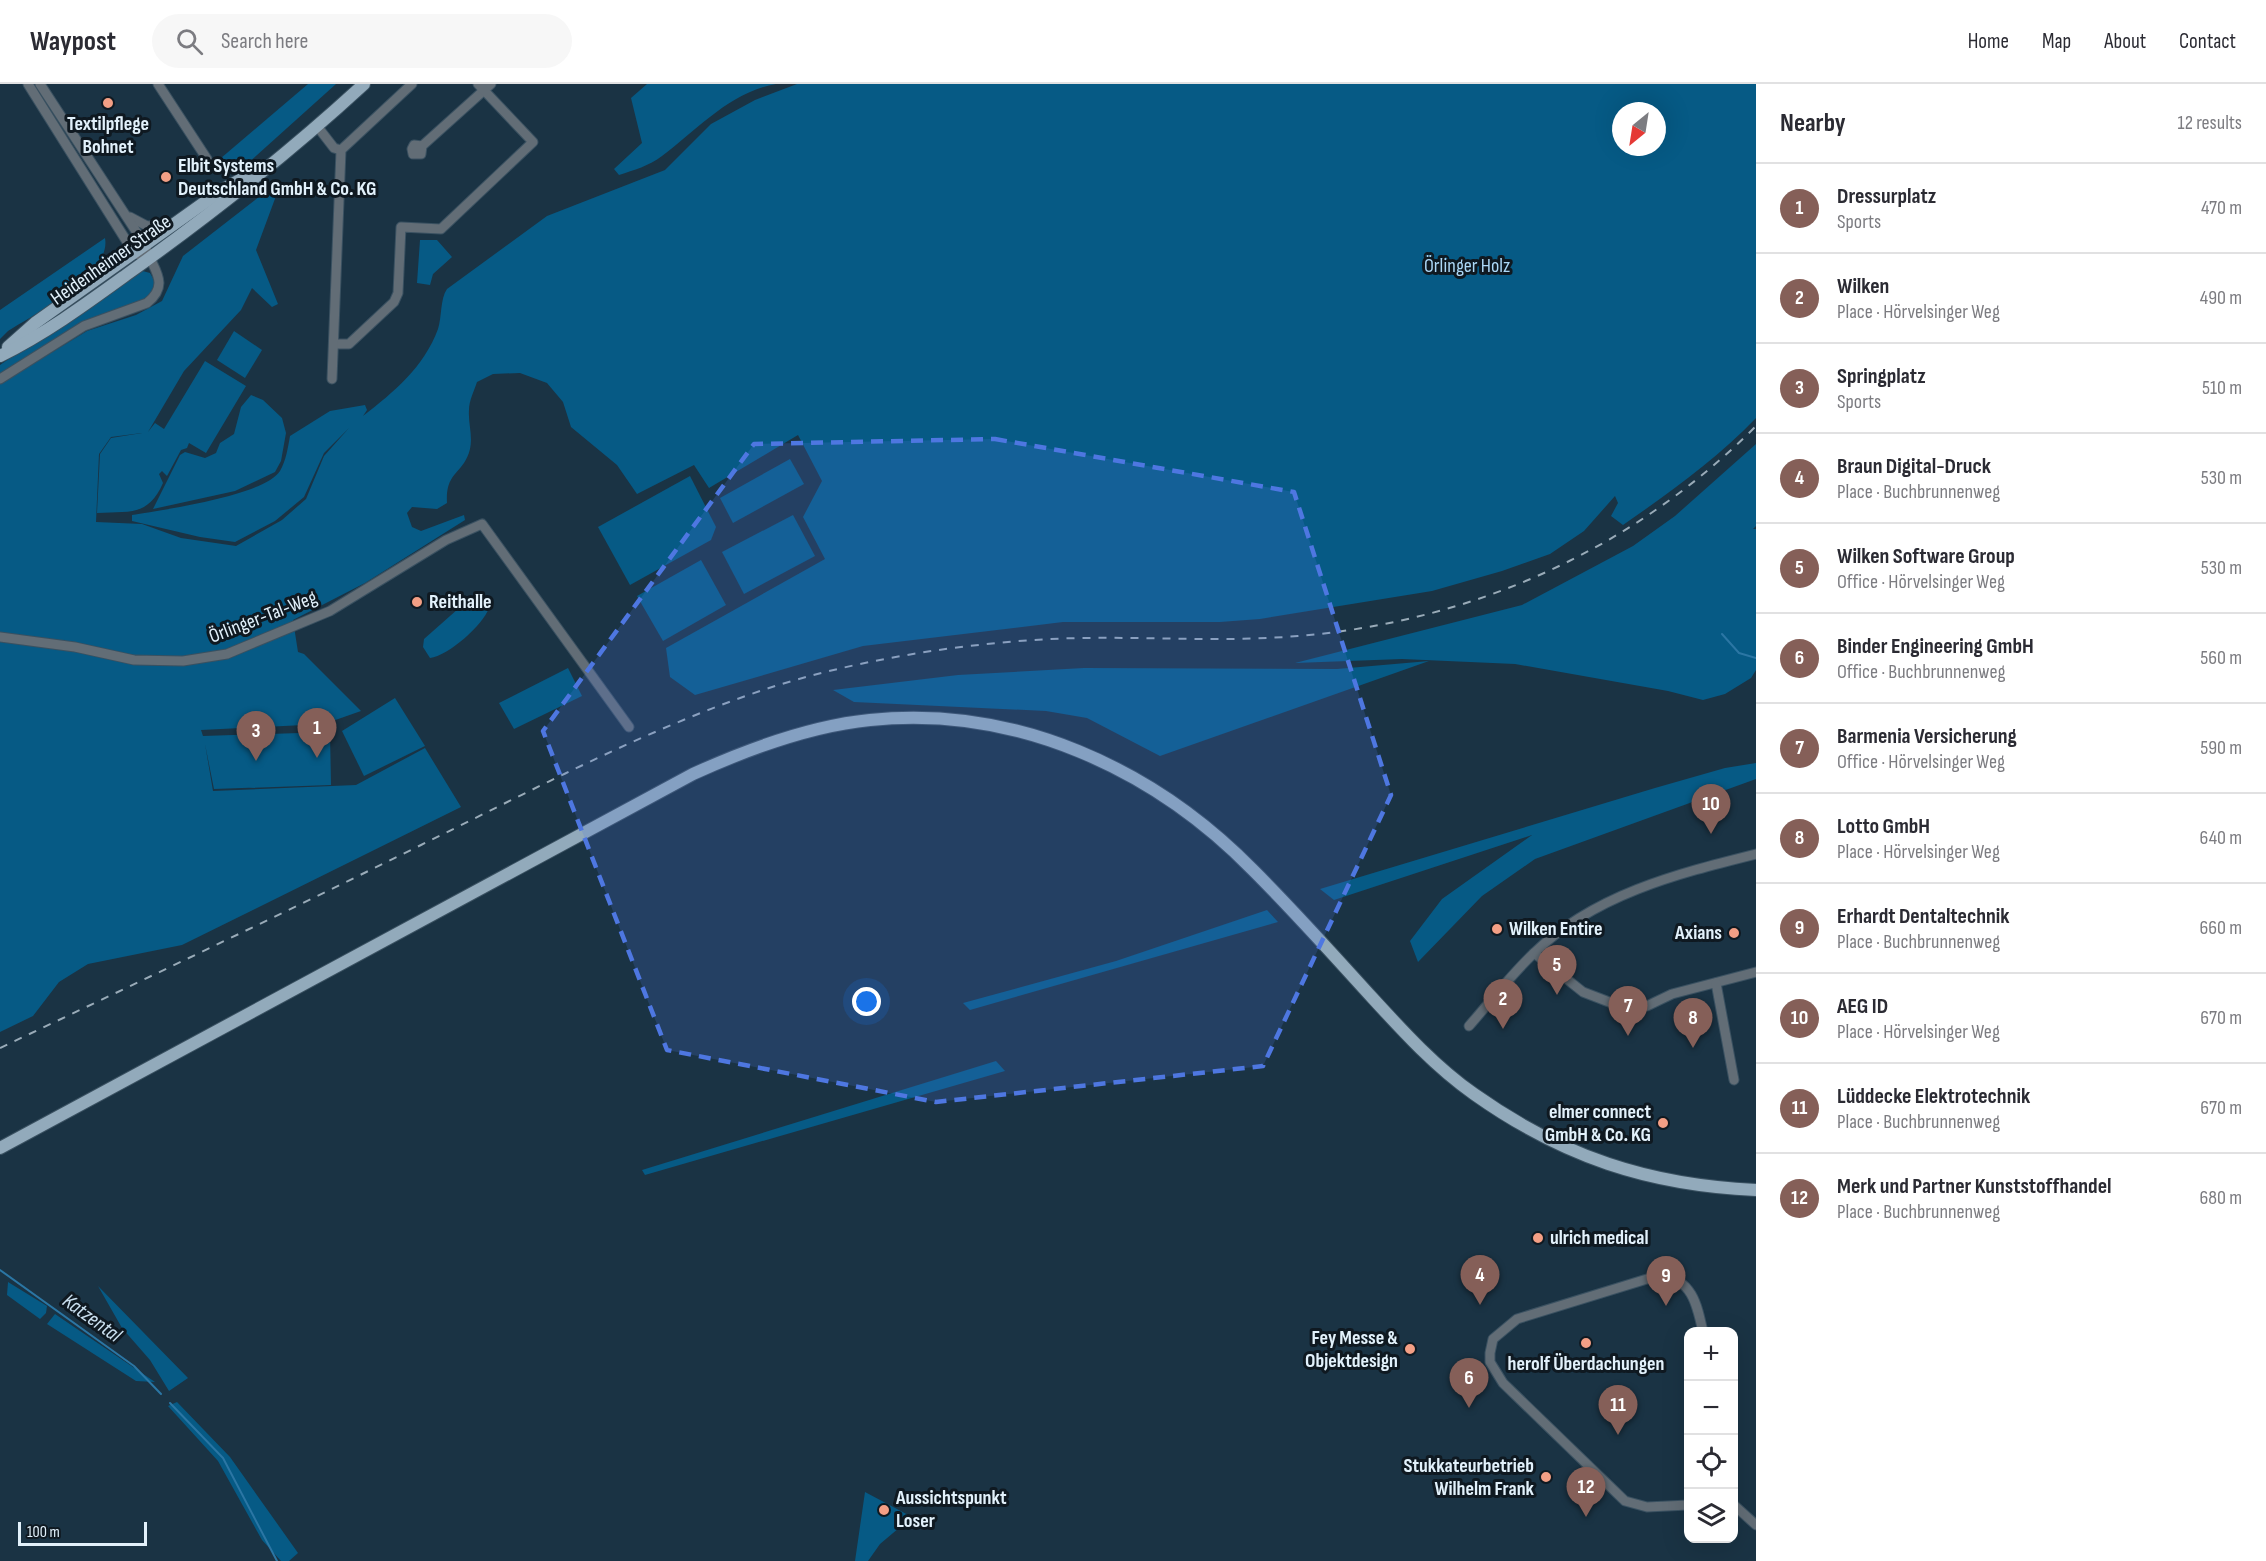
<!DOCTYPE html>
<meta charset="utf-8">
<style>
:root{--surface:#fff;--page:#f7f7f7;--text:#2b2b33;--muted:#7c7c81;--line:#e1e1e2;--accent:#855f58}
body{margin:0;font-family:"Sofia Sans Condensed",sans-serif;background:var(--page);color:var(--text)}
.controls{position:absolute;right:18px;bottom:18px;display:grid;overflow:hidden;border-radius:12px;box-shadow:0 6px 24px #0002}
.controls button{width:54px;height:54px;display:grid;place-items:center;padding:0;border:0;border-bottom:2px solid var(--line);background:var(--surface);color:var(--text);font:30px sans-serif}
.compass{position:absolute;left:1612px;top:18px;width:54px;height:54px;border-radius:50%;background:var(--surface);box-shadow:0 6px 24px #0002;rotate:210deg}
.scale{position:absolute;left:18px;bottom:15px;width:129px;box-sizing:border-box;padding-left:6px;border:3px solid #e2f1fb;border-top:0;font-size:16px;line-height:21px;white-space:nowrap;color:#e2f1fb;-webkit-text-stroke:4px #0f1921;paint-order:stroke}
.you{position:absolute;left:867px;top:918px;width:21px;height:21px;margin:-15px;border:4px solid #fff;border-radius:50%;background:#1a73e8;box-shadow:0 0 0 9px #1a73e833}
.badge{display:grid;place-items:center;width:39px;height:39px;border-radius:50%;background:var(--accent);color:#fff;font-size:20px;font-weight:700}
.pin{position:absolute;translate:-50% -50px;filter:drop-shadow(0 2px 3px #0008)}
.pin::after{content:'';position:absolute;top:32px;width:21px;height:18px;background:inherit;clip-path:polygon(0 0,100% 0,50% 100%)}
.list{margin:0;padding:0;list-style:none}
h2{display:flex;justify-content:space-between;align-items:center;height:78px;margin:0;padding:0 24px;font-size:26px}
h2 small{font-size:20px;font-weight:400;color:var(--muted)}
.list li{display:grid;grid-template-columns:39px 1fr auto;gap:18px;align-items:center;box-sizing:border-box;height:90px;padding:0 24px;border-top:2px solid var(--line)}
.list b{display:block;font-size:22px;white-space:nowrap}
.list p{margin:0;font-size:20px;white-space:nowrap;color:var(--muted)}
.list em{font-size:20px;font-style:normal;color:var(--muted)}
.icon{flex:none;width:33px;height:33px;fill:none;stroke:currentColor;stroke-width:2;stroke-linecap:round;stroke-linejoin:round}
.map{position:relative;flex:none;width:1756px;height:1477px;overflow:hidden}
header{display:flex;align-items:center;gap:36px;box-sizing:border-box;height:84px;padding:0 30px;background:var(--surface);border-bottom:2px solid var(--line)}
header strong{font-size:28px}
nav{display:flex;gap:33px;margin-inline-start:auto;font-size:21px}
.search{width:420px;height:54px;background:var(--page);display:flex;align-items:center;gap:15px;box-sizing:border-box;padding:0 21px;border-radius:33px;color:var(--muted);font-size:22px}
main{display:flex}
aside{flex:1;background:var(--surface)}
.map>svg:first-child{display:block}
.green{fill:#065a85;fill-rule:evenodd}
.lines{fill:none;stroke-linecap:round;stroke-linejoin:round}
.stream{stroke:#2b76a4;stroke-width:2}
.minor-casing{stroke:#3a5161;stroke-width:11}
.major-casing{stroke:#3a5161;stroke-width:14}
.minor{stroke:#626d76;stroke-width:9}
.major{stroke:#92aabb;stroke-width:12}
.rail{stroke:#99abb8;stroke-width:2;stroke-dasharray:8 8;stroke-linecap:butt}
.marked{fill:#4e77e1;fill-opacity:0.2;stroke:#4e77e1;stroke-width:4.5;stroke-dasharray:12 8;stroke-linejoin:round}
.poi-dot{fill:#f39f85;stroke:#0f1921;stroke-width:2}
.labels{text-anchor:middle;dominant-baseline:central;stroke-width:6;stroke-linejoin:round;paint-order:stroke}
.poi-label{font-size:20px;font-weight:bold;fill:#e2f1fb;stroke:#0f1921;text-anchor:start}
.street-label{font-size:20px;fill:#e2f1fb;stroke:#0f1921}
.park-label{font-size:20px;fill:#acd8f7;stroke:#0f1921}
.water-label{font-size:21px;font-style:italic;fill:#cbe0f0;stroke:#0f1921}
</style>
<header>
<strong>Waypost</strong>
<div class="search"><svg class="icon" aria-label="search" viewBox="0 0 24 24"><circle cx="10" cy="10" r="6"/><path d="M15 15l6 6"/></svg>Search here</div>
<nav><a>Home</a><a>Map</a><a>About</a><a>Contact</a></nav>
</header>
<main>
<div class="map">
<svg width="1756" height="1477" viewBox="0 0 1756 1477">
<rect width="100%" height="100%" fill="#1a3344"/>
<!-- green -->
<g class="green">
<polygon points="308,0 336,0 237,89 214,80"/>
<path d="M647,0h129c-46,8 -79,46 -114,72 -13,10 -28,14 -43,19l-5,-6 28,-26 -11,-45z"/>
<path d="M797,0h959v334c-39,41 -87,75 -133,107l-12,-9 7,-13 -3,-7 -31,35 -34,23 -48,17 -70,20 -172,28 -40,3h-157l-200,24 -168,49 -25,-18 -4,-29 159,-89 -22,-42 19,-36 -24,-46 -89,53 -15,-23 -57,29 -20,-29 -46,-38 -8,-25 -16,-19 -27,-10 -27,1 -16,8c-3,9 -8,19 -8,28 -1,13 4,26 1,39 -6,25 -25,22 -23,54l-10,6 -25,-2 -5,6 5,14 9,4 43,-16 1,5 -100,63 -72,37 5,32 6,2 57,57 -37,13 -123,6 2,6 127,-4 1,53 -117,4 -9,-45 8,47 143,-6 69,-37 36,59 -279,138 -94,19 -29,18 -26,34 -33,16v-648l87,-53 49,-16 26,-14 21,-45 85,-66 8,6 -20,54 22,54 -6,3 -20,-19 -11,22 -57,61 -36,61 7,-9 9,6 41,-68 41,25 -40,67 -17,-10 -2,5 -6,2 -14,26 -5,-5 -3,3 4,9c-15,34 -34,28 -66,30l3,-59 11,-16 31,-5 -31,4 -12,17 -3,68 46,2 39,14 55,8 46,-26 24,-21 18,-43 25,-28 -25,25 -20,44 -29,24 -40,21 -35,-5 -68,-16v-6c30,-5 132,-19 148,-44 6,-10 8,-24 10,-35l40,-25 35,-6 2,5 -4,6c31,-24 61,-49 75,-87 4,-12 2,-30 9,-40l100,-73 118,-46 46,-46 44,-24zM1621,27h36v36h-36z"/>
<path d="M105,154c7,37 -69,75 -97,93l-8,8v-29z"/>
<polygon points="420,156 437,156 452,173 433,190 430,201 417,199"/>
<polygon points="139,186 150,189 155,198 154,206 144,216 86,238 0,291 0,281"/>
<polygon points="234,247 262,266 245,294 217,276"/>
<polygon points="251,311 263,316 282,334 286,349 281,377 275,388 235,407 153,425 180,371 185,368 205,374 216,369 220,359 234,350 241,323"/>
<polygon points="1756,360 1756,442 1753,445 1756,445 1756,586 1751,594 1725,610 1703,616 1668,607 1515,580 1402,575 1295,579 1522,521 1633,462 1675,432"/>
<polygon points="790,375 804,400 733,439 720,414"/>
<polygon points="690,392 716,443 711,456 630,501 598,443"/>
<polygon points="793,431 815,472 744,510 722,468"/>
<polygon points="701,476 726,521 663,557 637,512"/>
<path d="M477,511l12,13c-6,17 -41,48 -59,50l-7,-11 1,-8 43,-38z"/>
<polygon points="1429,577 1160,672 1087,634 1046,627 854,618 833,606 958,591 1084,584 1337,585"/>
<polygon points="568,584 582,612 514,645 499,619"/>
<polygon points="395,614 425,662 364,692 342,647"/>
<polygon points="1756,679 1756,695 1535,775 1482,812 1418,878 1410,857 1442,815 1532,751 1334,816 1320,805 1655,704 1725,684"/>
<polygon points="1267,826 1278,838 970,926 963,919 1116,877"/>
<polygon points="996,977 1005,987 645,1091 642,1086"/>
<polygon points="8,1198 47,1222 46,1229 40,1235 7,1211"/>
<polygon points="98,1202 188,1294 169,1307 150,1276 122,1244"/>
<polygon points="55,1230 155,1298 136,1297 47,1240"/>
<polygon points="177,1318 230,1373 298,1469 289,1477 281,1477 262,1456 218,1377 168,1322"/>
<polygon points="865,1408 912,1433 880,1460 868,1477 855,1477"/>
</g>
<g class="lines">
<!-- stream -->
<g class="stream">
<polyline points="1722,550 1739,569 1756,574"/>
<polyline points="0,1186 134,1282 161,1310"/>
<polyline points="170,1319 223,1374 277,1477"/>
</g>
<!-- minor casing -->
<g class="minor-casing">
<g id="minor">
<polyline points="28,0 134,169 149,175"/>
<polyline points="158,0 207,75"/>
<polyline points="317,42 334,64 341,66"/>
<polyline points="422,62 414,61 412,65 413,70 421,70 422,62 491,0"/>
<polyline points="130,133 147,142 171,140"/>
<polyline points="334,260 349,260 394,218 398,209 401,143 441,145 533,58 478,0"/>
<path d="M0,295l84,-53 63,-23c25,-20 4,-35 -2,-58l-105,-161"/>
<polyline points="332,295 341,66 412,0"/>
<polyline points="0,553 75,563 134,576 183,577 227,570 330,527 446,456 482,440 629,643"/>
<polyline points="1534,869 1583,908 1630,926 1647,922 1672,910 1756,888"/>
<polyline points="1716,899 1734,996"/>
<path d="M1469,942c21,-24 41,-50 64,-72 60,-59 143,-80 223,-100"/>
<path d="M1688,1421l-41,2 -22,-6 -122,-118 -13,-21v-9l3,-14 24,-20 143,-44c32,4 37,29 43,57"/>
<polyline points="1734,1421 1756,1441"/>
</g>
</g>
<!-- major casing -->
<g class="major-casing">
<g id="major">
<polyline points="8,263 35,239 222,106 252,89"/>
<path d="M0,272c45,-22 86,-52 126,-81 83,-59 163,-122 238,-191"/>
<path d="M0,1064l693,-374c55,-25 116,-48 177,-54 145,-15 283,48 383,150 39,39 77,81 114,122 33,36 67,74 107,102 89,63 174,91 282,96"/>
</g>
</g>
<!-- minor -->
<use href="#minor" class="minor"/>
<!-- major -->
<use href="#major" class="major"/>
<!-- rail -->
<path class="rail" d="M0,964c141,-67 282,-134 421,-203 114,-56 227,-117 348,-157 87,-28 189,-44 281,-49 82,-4 165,4 248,-3 173,-14 335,-86 458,-210"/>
</g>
<!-- marked area -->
<path class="marked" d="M995,355l299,53 97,303 -128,271 -327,36 -269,-52 -124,-319 211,-287z"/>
<!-- markers -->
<g class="poi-dot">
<circle cx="108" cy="19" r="6"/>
<circle cx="166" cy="93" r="6"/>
<circle cx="417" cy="518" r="6"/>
<circle cx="1497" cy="845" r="6"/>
<circle cx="1734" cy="849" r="6"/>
<circle cx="1663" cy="1039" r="6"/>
<circle cx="1538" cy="1154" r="6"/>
<circle cx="1586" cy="1259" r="6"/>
<circle cx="1410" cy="1265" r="6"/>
<circle cx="1546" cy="1393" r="6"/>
<circle cx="884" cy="1426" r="6"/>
</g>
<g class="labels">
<!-- poi labels -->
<g class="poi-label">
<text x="108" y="40" text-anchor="middle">Textilpflege<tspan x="108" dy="23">Bohnet</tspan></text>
<text x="178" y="82">Elbit Systems<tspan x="178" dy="23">Deutschland GmbH &amp; Co. KG</tspan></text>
<text x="429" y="518">Reithalle</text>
<text x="1509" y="845">Wilken Entire</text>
<text x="1722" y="849" text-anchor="end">Axians</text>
<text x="1651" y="1028" text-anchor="end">elmer connect<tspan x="1651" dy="23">GmbH &amp; Co. KG</tspan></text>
<text x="1550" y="1154">ulrich medical</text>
<text x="1398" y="1254" text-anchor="end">Fey Messe &amp;<tspan x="1398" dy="23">Objektdesign</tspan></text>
<text x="1586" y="1280" text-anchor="middle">herolf Überdachungen</text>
<text x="1534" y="1382" text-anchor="end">Stukkateurbetrieb<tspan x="1534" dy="23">Wilhelm Frank</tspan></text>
<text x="896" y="1414">Aussichtspunkt<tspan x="896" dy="23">Loser</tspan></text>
</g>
<!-- street labels -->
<g class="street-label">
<text transform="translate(111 176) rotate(-35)">Heidenheimer Straße</text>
<text transform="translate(263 533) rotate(-21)">Örlinger-Tal-Weg</text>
</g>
<!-- park labels -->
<g class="park-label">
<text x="1467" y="182">Örlinger Holz</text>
</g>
<!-- water labels -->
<g class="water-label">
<text transform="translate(92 1234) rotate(36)">Katzental</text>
</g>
</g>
</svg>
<div class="controls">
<button>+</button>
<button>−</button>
<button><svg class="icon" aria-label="locate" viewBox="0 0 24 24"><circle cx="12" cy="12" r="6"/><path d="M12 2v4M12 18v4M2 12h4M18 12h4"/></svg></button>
<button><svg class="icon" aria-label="layers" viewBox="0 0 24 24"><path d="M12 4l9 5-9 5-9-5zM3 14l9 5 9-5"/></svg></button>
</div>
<svg class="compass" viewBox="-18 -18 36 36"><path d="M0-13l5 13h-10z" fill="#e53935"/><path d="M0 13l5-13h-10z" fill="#7c7c81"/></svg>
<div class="scale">100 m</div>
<div class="you"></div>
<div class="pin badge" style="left:317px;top:674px">1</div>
<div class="pin badge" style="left:1503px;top:945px">2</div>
<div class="pin badge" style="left:256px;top:677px">3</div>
<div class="pin badge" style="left:1480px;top:1221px">4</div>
<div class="pin badge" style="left:1557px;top:911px">5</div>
<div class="pin badge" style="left:1469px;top:1324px">6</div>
<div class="pin badge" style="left:1628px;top:952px">7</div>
<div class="pin badge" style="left:1693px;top:964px">8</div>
<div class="pin badge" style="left:1666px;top:1222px">9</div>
<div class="pin badge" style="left:1711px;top:750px">10</div>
<div class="pin badge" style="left:1618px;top:1351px">11</div>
<div class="pin badge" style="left:1586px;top:1433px">12</div>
</div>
<aside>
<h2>Nearby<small>12 results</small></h2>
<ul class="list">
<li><span class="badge">1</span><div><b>Dressurplatz</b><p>Sports</p></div><em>470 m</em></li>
<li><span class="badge">2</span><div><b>Wilken</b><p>Place · Hörvelsinger Weg</p></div><em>490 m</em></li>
<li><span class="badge">3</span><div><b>Springplatz</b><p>Sports</p></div><em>510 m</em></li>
<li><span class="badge">4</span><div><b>Braun Digital-Druck</b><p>Place · Buchbrunnenweg</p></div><em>530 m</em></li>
<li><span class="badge">5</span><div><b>Wilken Software Group</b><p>Office · Hörvelsinger Weg</p></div><em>530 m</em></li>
<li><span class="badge">6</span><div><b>Binder Engineering GmbH</b><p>Office · Buchbrunnenweg</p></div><em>560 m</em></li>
<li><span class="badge">7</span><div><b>Barmenia Versicherung</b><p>Office · Hörvelsinger Weg</p></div><em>590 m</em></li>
<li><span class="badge">8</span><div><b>Lotto GmbH</b><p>Place · Hörvelsinger Weg</p></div><em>640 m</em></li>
<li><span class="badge">9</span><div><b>Erhardt Dentaltechnik</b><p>Place · Buchbrunnenweg</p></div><em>660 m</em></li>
<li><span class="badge">10</span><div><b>AEG ID</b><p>Place · Hörvelsinger Weg</p></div><em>670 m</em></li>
<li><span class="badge">11</span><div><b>Lüddecke Elektrotechnik</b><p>Place · Buchbrunnenweg</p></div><em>670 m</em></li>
<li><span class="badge">12</span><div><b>Merk und Partner Kunststoffhandel</b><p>Place · Buchbrunnenweg</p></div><em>680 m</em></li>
</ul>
</aside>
</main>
